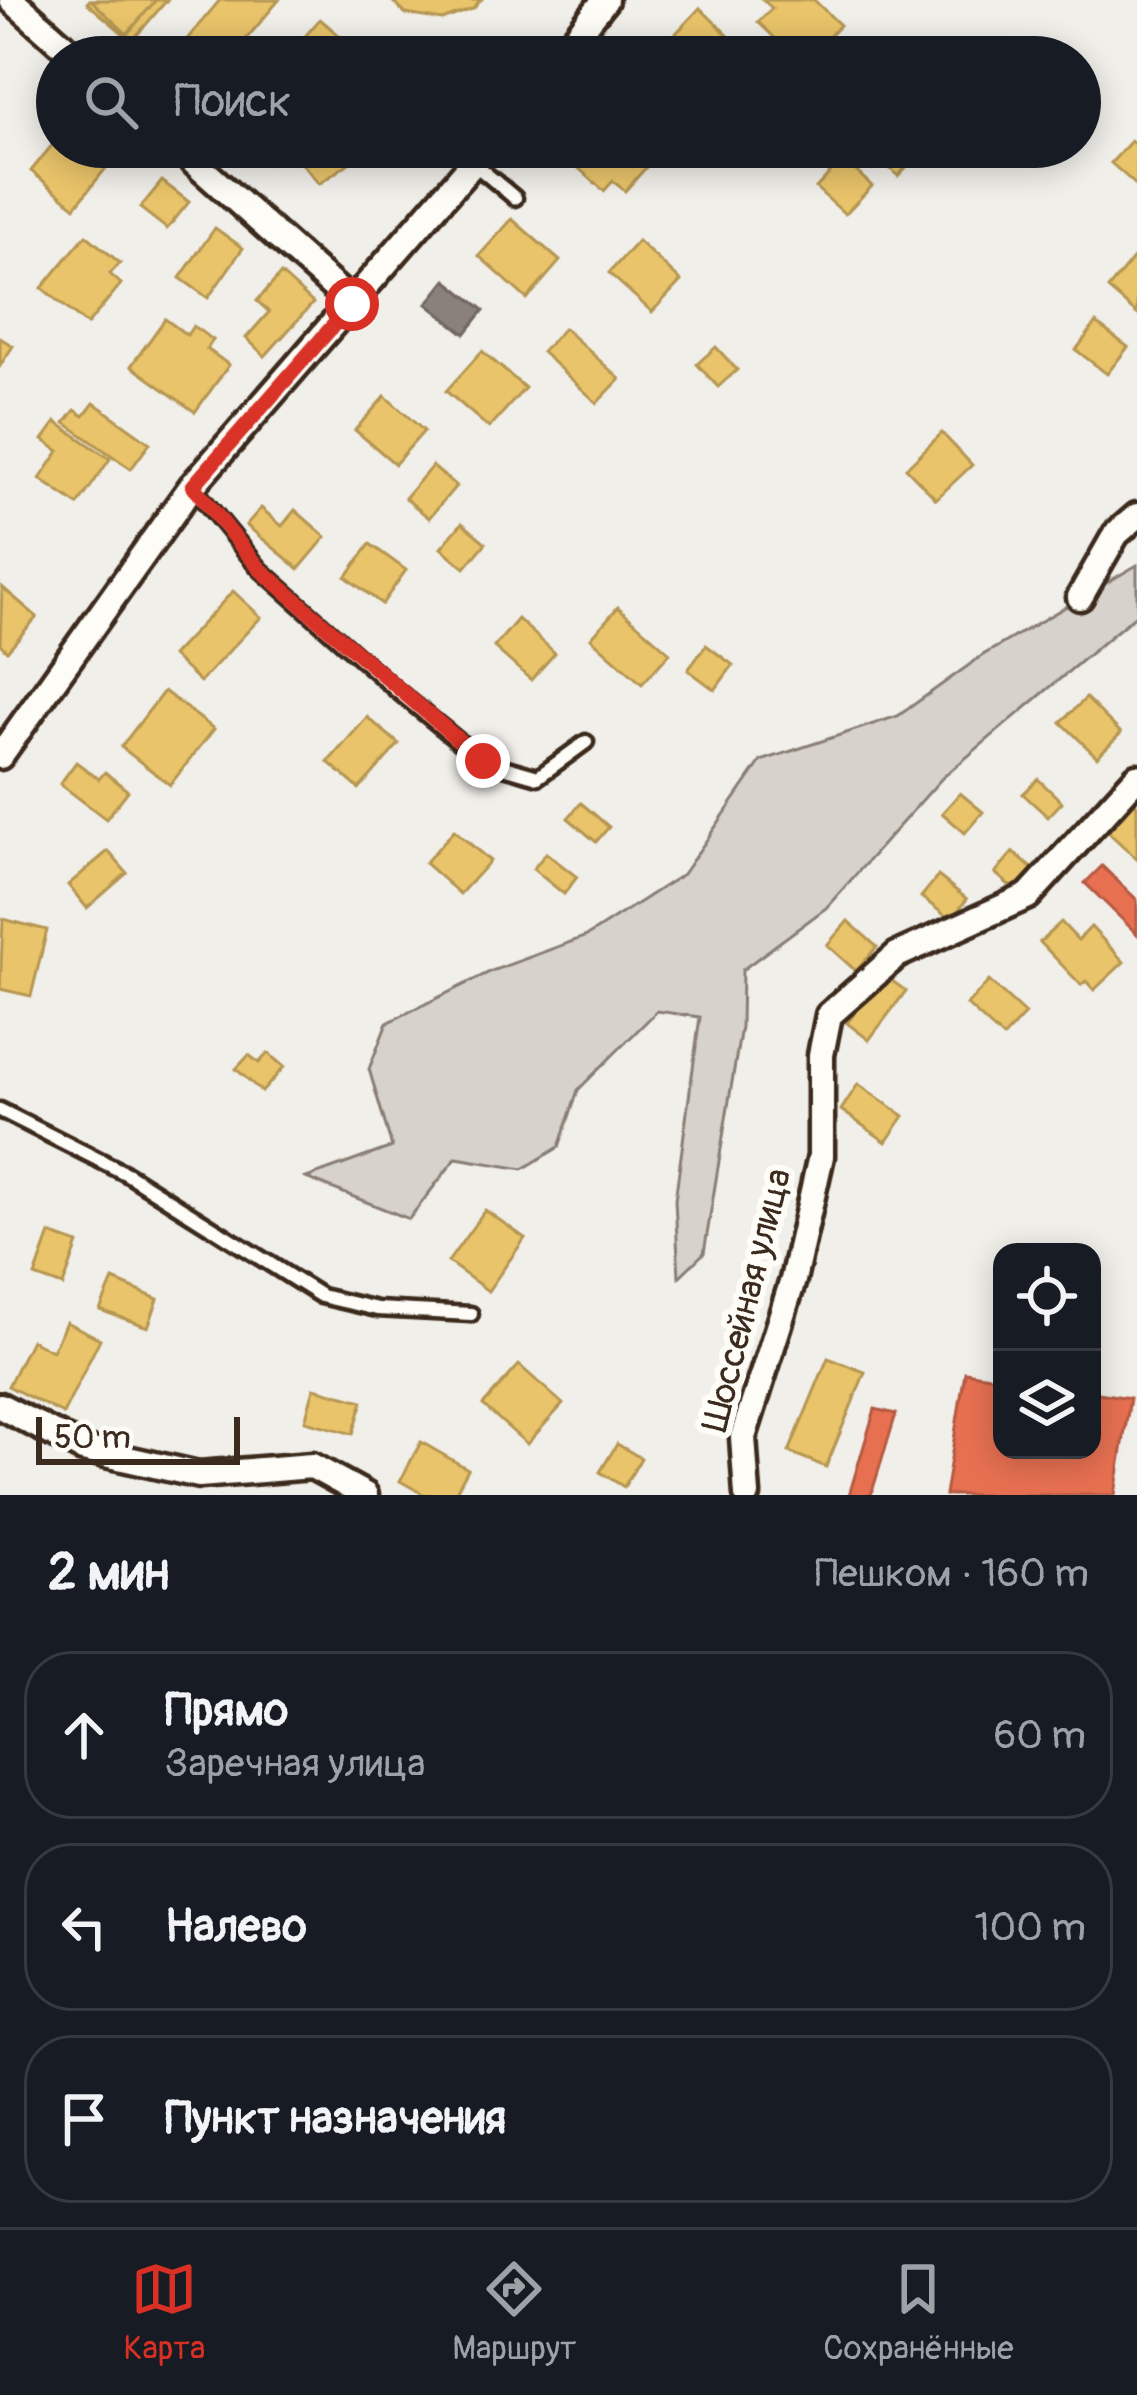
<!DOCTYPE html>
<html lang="ru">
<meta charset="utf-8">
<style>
:root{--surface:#171b24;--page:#242831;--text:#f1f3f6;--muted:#9ea1a6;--line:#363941;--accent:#d93025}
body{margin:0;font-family:Pangolin,sans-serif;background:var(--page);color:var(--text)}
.controls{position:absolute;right:36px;bottom:36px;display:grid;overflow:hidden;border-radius:24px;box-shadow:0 6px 30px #0003}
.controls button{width:108px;height:108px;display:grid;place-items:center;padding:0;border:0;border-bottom:3px solid var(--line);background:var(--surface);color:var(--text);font:60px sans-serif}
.scale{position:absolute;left:36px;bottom:30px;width:204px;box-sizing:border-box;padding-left:12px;border:6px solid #3b2a1e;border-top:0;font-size:33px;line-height:42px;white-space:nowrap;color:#3b2a1e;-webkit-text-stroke:9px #fdfcf7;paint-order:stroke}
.stop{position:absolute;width:36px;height:36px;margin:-27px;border:9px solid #d93025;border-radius:50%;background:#fff}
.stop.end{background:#d93025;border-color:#fff;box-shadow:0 3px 12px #0008}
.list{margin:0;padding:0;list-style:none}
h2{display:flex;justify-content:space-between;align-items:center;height:156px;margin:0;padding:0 48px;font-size:51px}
h2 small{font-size:39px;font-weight:400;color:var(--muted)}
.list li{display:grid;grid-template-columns:78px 1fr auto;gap:36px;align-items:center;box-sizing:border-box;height:168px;margin:0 24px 24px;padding:0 24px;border:3px solid var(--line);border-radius:48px}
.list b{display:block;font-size:45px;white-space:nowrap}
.list p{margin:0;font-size:39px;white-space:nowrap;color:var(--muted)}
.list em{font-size:39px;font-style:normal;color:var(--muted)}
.icon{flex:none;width:66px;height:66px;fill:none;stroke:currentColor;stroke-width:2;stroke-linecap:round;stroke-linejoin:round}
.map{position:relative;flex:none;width:1137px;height:1495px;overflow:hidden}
.search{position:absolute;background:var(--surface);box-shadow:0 6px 30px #0003;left:36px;right:36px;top:36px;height:132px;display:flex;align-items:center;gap:30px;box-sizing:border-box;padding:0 42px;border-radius:66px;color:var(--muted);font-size:45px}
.sheet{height:732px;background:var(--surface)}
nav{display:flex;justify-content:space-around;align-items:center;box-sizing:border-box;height:168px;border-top:3px solid var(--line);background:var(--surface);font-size:33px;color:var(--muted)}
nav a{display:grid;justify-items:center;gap:6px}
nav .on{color:var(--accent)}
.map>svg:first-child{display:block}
.green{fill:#d7d2cc;stroke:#897e75;stroke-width:3}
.homes{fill:#e9c46a;stroke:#b59653;stroke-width:3}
.shops{fill:#e76f51;stroke:#b35a42;stroke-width:3}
.industry{fill:#8a817c;stroke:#726760;stroke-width:3}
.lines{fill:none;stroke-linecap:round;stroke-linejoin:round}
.service-casing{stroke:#3b2a1e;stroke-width:21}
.minor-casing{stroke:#3b2a1e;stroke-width:33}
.service{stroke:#fdfcf7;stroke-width:12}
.minor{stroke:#fdfcf7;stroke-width:24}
.route{stroke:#d93025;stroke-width:15}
.labels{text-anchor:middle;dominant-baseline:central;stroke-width:12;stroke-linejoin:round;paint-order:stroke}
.street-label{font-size:36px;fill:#3b2a1e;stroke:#fdfcf7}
</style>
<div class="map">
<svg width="1137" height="1495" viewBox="0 0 1137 1495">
<rect width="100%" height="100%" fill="#f1efea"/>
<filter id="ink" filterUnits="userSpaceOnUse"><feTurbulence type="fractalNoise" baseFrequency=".00833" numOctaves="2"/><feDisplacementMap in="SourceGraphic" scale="24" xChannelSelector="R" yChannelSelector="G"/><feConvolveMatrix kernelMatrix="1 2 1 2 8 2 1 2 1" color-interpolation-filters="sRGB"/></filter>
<g filter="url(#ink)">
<!-- green -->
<polygon class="green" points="1137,565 1137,614 942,778 826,908 742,970 741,1027 704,1253 679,1277 675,1200 700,1017 657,1011 578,1090 559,1147 523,1169 456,1158 409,1219 306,1178 392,1147 369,1069 387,1023 492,971 587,936 683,874 761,761 898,716 983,655"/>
<!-- homes -->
<g class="homes">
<polygon points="90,0 167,0 132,41 87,3"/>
<polygon points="91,0 156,0 127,34"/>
<polygon points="220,0 279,0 231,57 172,57"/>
<polygon points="391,0 481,0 473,9 442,20 406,14"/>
<polygon points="763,0 814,0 840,25 809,57 795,57 758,22 772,8"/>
<polygon points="700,8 737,44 725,57 675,57 664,46"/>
<polygon points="320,19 362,55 361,57 287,57"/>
<polygon points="57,139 57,147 103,147 115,157 75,207 31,171"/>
<polygon points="1131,141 1137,146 1137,186 1111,163"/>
<polygon points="252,147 284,147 271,163"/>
<polygon points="304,147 340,147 352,161 319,184 296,156"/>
<polygon points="589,147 644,147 638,153 650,163 625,191 613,181 604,191 574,164"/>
<polygon points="788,147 819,147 805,163"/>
<polygon points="867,147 899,147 913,160 898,176"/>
<polygon points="843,159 872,186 845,214 816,188"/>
<polygon points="162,181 189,202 167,229 140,208"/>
<polygon points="512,219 560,261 527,299 479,256"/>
<polygon points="215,228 243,248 208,298 180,278"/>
<polygon points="86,235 120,263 110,274 121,284 87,325 42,288"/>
<polygon points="638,241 681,281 652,312 609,273"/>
<polygon points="1137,254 1137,314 1108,289"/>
<polygon points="281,274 313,303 265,356 246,338 269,312 257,301"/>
<polygon points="165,319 187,335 193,326 213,340 207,349 229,365 195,412 131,366"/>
<polygon points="1096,323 1128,347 1107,374 1076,350"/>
<polygon points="564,328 620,379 597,403 542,352"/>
<polygon points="0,338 13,346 0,366"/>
<polygon points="716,347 737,370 718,387 697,364"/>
<polygon points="482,351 525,388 489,428 446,391"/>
<polygon points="385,396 424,431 395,464 355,430"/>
<polygon points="94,403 150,443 131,469 65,423 75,410 84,416"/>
<polygon points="56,422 110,459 78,505 40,479 59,451 43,440"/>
<polygon points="942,433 972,465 936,499 906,468"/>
<polygon points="432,466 456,486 429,518 405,498"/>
<polygon points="261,508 282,526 295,510 326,537 299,569 246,525"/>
<polygon points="462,523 486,543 465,568 441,548"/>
<polygon points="370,544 406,570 382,604 346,577"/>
<polygon points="2,587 37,617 7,651 0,644"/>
<polygon points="233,591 261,617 200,682 172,656"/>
<polygon points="618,607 670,653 642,684 591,638"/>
<polygon points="518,619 555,653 531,680 494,647"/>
<polygon points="706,645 733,665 715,690 688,670"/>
<polygon points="164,691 214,729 170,785 121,747"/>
<polygon points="1086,698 1121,733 1097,757 1061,722"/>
<polygon points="367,717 399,744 359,789 328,762"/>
<polygon points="76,762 99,779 105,772 128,791 106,819 60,784"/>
<polygon points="1038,779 1062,802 1048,817 1023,794"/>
<polygon points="960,793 983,812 965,833 942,813"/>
<polygon points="1135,802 1137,805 1137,859 1108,832"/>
<polygon points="581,803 609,827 596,842 568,818"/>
<polygon points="454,830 490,861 460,894 425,863"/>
<polygon points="108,851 127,873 87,908 68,885"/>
<polygon points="1013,852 1035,871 1017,892 995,873"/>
<polygon points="546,853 577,877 564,894 533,869"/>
<polygon points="938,876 967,899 951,920 921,897"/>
<polygon points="3,919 47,930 31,996 0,989"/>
<polygon points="848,921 877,947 856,971 827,945"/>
<polygon points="1061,922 1078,940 1091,927 1124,962 1094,990 1086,981 1081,985 1040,942"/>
<polygon points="884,975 906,991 869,1040 847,1023"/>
<polygon points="989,981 1025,1014 1003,1038 967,1005"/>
<polygon points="268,1053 284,1067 262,1092 236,1069 249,1055 259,1063"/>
<polygon points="858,1084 904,1116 886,1142 841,1110"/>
<polygon points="485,1210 525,1238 488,1291 448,1262"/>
<polygon points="50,1234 78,1244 63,1286 35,1276"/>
<polygon points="113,1280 158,1299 148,1327 100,1310"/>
<polygon points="66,1322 100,1339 63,1414 8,1386 31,1340 52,1351"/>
<polygon points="828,1358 865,1372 826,1467 789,1452"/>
<polygon points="519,1365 563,1404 527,1444 483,1405"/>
<polygon points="314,1388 363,1401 353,1434 305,1421"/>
<polygon points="421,1442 468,1469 454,1495 425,1495 400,1481"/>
<polygon points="617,1444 641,1458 624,1487 600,1472"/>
</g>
<!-- shops -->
<g class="shops">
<polygon points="1102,866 1137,900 1137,934 1085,883"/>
<polygon points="965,1372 1002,1378 1002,1450 1092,1450 1092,1392 1130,1398 1115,1495 945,1495"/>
<polygon points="875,1409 896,1414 871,1495 849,1495"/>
</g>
<!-- industry -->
<polygon class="industry" points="446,280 484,310 465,334 427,304"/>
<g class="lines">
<!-- service casing -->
<g class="service-casing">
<g id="service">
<polyline points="473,163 515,198"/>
<polyline points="192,486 260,569 395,689 483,761 538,777 586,742"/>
<polyline points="0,1110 127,1174 321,1296 377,1309 471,1314"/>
</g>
</g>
<!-- minor casing -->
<g class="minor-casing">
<g id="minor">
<polyline points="12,0 76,57"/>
<polyline points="560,57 605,0"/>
<polyline points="177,147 353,304"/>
<polyline points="1080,597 1116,534 1137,516"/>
<polyline points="0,756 192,486 487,147"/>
<polyline points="0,1406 83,1449 199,1475 312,1466 365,1495"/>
<polyline points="747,1495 743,1437 793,1280 821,1156 821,1055 829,1015 897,955 1028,896 1137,777"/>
</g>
</g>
<!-- service -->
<use href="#service" class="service"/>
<!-- minor -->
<use href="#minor" class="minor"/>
</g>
</g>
<g class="lines" filter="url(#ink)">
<!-- route -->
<polyline class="route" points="352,304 193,486 260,569 483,761"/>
</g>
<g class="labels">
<!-- street labels -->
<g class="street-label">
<text transform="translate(747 1300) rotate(-76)">Шоссейная улица</text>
</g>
</g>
</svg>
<div class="controls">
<button><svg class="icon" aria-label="locate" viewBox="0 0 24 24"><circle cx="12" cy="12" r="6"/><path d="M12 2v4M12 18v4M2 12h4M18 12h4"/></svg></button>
<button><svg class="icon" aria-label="layers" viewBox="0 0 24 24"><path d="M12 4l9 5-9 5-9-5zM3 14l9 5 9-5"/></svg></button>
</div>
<div class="scale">50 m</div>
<div class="stop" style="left:352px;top:304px"></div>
<div class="stop end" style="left:483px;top:761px"></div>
<div class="search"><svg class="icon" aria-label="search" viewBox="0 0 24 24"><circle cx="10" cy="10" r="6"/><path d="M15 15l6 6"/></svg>Поиск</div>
</div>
<section class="sheet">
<h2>2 мин<small>Пешком · 160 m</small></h2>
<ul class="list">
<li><svg class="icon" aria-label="ahead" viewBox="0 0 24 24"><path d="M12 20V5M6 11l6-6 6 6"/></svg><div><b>Прямо</b><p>Заречная улица</p></div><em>60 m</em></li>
<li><svg class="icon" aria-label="left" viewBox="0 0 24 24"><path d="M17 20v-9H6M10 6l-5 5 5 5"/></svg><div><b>Налево</b></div><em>100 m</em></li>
<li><svg class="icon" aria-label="arrive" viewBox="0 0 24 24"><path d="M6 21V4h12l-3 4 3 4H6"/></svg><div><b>Пункт назначения</b></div></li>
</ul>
</section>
<nav>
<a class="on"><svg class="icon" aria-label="map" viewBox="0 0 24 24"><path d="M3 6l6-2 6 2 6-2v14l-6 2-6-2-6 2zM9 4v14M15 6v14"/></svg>Карта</a>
<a><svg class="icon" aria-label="directions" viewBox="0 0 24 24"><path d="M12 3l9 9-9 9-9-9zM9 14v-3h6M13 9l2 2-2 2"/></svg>Маршрут</a>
<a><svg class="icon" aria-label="saved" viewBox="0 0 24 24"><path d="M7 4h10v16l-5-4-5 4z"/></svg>Сохранённые</a>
</nav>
